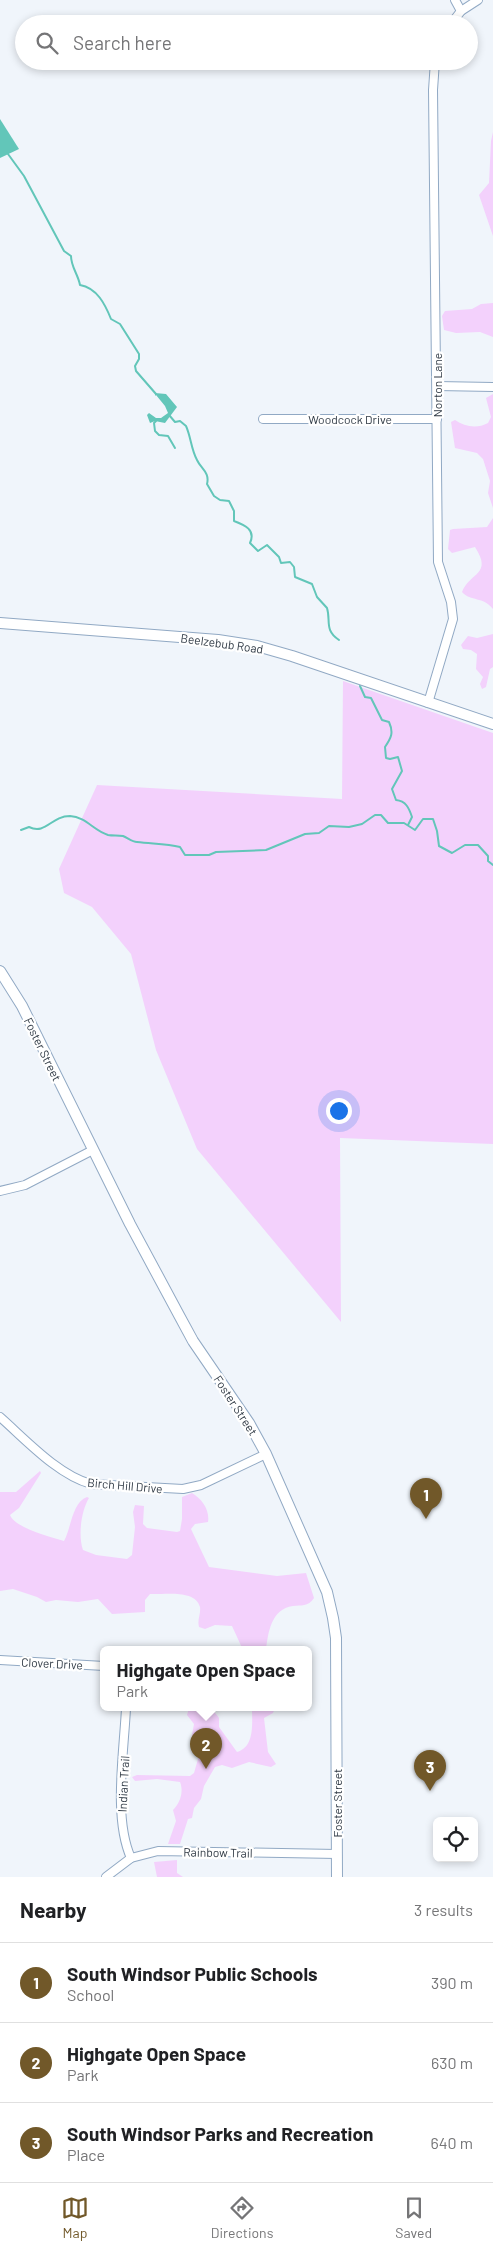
<!DOCTYPE html>
<style>
:root{--surface:#fff;--page:#f2f2f2;--text:#202124;--muted:#757577;--line:#e0e0e0;--accent:#715829}
body{margin:0;font-family:Barlow,sans-serif;background:var(--page);color:var(--text)}
.controls{position:absolute;right:15px;bottom:15px;display:grid;overflow:hidden;border-radius:8px;box-shadow:0 2px 8px #0003}
.controls button{width:45px;height:45px;display:grid;place-items:center;padding:0;border:0;border-bottom:1px solid var(--line);background:var(--surface);color:var(--text);font:25px sans-serif}
.you{position:absolute;left:338px;top:1110px;width:18px;height:18px;margin:-12px;border:4px solid #fff;border-radius:50%;background:#1a73e8;box-shadow:0 0 0 8px #1a73e833}
.badge{display:grid;place-items:center;width:32px;height:32px;border-radius:50%;background:var(--accent);color:#fff;font-size:16px;font-weight:700}
.pin{position:absolute;translate:-50% -41px;filter:drop-shadow(0 1px 2px #0008)}
.pin::after{content:'';position:absolute;top:26px;width:18px;height:15px;background:inherit;clip-path:polygon(0 0,100% 0,50% 100%)}
.popup{position:absolute;left:100px;top:1646px;width:212px;height:65px;box-sizing:border-box;display:grid;place-content:center;border-radius:8px;background:var(--surface);filter:drop-shadow(0 1px 4px #0005);font-size:16px;white-space:nowrap;color:var(--muted)}
.popup b{font-size:19px;color:var(--text)}
.popup::after{content:'';position:absolute;left:50%;top:100%;margin-left:-10px;border:10px solid transparent;border-top-color:var(--surface)}
.list{margin:0;padding:0;list-style:none}
h2{display:flex;justify-content:space-between;align-items:center;height:65px;margin:0;padding:0 20px;font-size:21px}
h2 small{font-size:16px;font-weight:400;color:var(--muted)}
.list li{display:grid;grid-template-columns:32px 1fr auto;gap:15px;align-items:center;box-sizing:border-box;height:80px;padding:0 20px;border-top:1px solid var(--line)}
.list b{display:block;font-size:19px;white-space:nowrap}
.list p{margin:0;font-size:16px;white-space:nowrap;color:var(--muted)}
.list em{font-size:16px;font-style:normal;color:var(--muted)}
.icon{flex:none;width:28px;height:28px;fill:none;stroke:currentColor;stroke-width:2;stroke-linecap:round;stroke-linejoin:round}
.map{position:relative;flex:none;width:493px;height:1877px;overflow:hidden}
.search{position:absolute;background:var(--surface);box-shadow:0 2px 8px #0003;left:15px;right:15px;top:15px;height:55px;display:flex;align-items:center;gap:12px;box-sizing:border-box;padding:0 18px;border-radius:28px;color:var(--muted);font-size:19px}
.sheet{height:305px;background:var(--surface)}
nav{display:flex;justify-content:space-around;align-items:center;box-sizing:border-box;height:70px;border-top:1px solid var(--line);background:var(--surface);font-size:14px;color:var(--muted)}
nav a{display:grid;justify-items:center;gap:2px}
nav .on{color:var(--accent)}
.map>svg:first-child{display:block}
.green{fill:#f3d1fc}
.water{fill:#62c6b9}
.lines{fill:none;stroke-linecap:round;stroke-linejoin:round}
.stream{stroke:#62c6b9;stroke-width:2}
.minor-casing{stroke:#91a9c4;stroke-width:10}
.tertiary-casing{stroke:#91a9c4;stroke-width:12}
.minor{stroke:#fff;stroke-width:8}
.tertiary{stroke:#fff;stroke-width:10}
.labels{text-anchor:middle;dominant-baseline:central;stroke-width:4.5;stroke-linejoin:round;paint-order:stroke}
.street-label{font-size:12px;fill:#303a45;stroke:#fff}
</style>
<div class="map">
<svg width="493" height="1877" viewBox="0 0 493 1877">
<rect width="100%" height="100%" fill="#f0f5fb"/>
<!-- green -->
<g class="green">
<polygon points="493,132 493,236 479,195 489,183 491,141"/>
<polygon points="493,303 493,337 480,332 456,333 444,330 442,316 445,311 472,309 481,304"/>
<path d="M493,394v114l-5,-15 2,-12 -7,-22 -6,-6 -22,-5 -4,-26 4,-2c10,7 22,9 33,3l3,-6 -5,-19z"/>
<path d="M493,518v91c-10,-13 -22,-7 -31,-17 8,-20 31,-17 13,-45l-23,6 -4,-4 2,-19 3,-1 34,-2z"/>
<polygon points="493,634 493,667 490,669 486,687 482,689 480,684 483,677 476,669 477,654 471,650 463,649 461,645 468,636 477,638"/>
<polygon points="343,681 493,733 493,1144 340,1138 341,1322 197,1149 156,1050 131,954 92,907 64,893 59,869 97,785 342,799"/>
<path d="M40,1471l1,2 -22,35 -9,7c5,13 41,22 54,26 7,-12 8,-39 23,-44l2,1c-8,13 -11,38 -6,52l13,5 31,4 5,-4 3,-28 -2,-15 2,-7 9,1 -1,18 4,4 30,4 3,-1 2,-12v-22l10,-4c10,6 18,17 16,29l-13,2 -4,5 18,38 68,9 29,-3 8,25c-6,9 -13,7 -21,8 -22,3 -25,27 -27,44h-23l-11,-24 -17,-1 -10,4 -6,-2c-2,-7 2,-13 1,-20 -5,-18 -36,-12 -50,-13l-5,6v12l-33,2 -14,-15 -20,3 -22,-2 -10,2 -9,-5 -24,-8 -13,2v-99h16z"/>
<path d="M189,1708c13,0 23,-2 30,10v9l18,25c18,-5 15,-29 15,-44h23l-2,5 -9,5 4,34 8,12 -5,3 -22,-5 -17,6 -10,-3 -7,2 -11,19 -3,13 -7,9 -2,10 -4,1 -8,25h-12l8,-23 -3,-11c7,-7 11,-18 7,-28l-23,-3 -22,2 -3,-4 5,-2 53,1 4,-3 6,-21 -8,-17 2,-11 -7,-9z"/>
<polygon points="177,1860 177,1873 183,1877 157,1877 154,1862"/>
</g>
<!-- water -->
<g class="water">
<polygon points="0,119 19,149 0,158"/>
<polygon points="155,393 166,394 177,407 165,423 155,421 150,423 147,415 149,413 156,418 161,418 168,413 165,406 156,395 155,396"/>
</g>
<g class="lines">
<!-- stream -->
<g class="stream">
<path d="M8,154l16,22 40,75 7,5c0,11 7,18 9,29 17,3 25,19 31,34l9,5 19,30v5l-4,7 1,5 20,23"/>
<path d="M169,415l6,7 5,-1 6,5c5,11 5,23 11,34 4,9 13,12 10,24l7,12 6,4 9,1 5,10v10c11,4 22,9 16,22l8,8 9,-6 12,12 2,6 9,-1 4,5 1,10 17,7 5,13 10,11c4,13 -3,22 12,32"/>
<polyline points="156,421 154,423 155,431 159,435 168,436 175,448"/>
<path d="M360,686l5,11 6,1 11,22 7,2c5,11 2,16 -4,25l1,11 4,1 8,-2 4,14 -10,18 4,11c10,1 13,8 16,17l-4,8"/>
<path d="M21,830l8,-3c17,8 22,-11 41,-11 16,1 24,15 38,19 5,1 10,0 15,1 5,2 9,6 14,6 15,2 29,1 43,5l5,8h24l7,-3 50,-2 39,-16 14,-1 10,-7 20,1 13,-3 13,-9h6l7,8h16l11,7 8,-11h10l4,12 2,15 13,7 13,-8h13l10,11v5l5,4"/>
</g>
<!-- minor casing -->
<g class="minor-casing">
<g id="minor">
<polyline points="455,0 461,11"/>
<polyline points="451,24 461,11 478,0"/>
<polyline points="437,386 493,387"/>
<polyline points="263,419 437,419"/>
<polyline points="428,703 453,619 451,602 438,562 433,90 435,61"/>
<polyline points="0,1191 25,1185 93,1150"/>
<path d="M0,1417c26,23 58,58 91,67l92,5 18,-4 65,-31"/>
<polyline points="0,1660 104,1666"/>
<path d="M126,1708c-2,44 -13,110 5,150"/>
<polyline points="106,1877 131,1858 158,1851 337,1854"/>
</g>
</g>
<!-- tertiary casing -->
<g class="tertiary-casing">
<g id="tertiary">
<polyline points="0,623 218,640 257,646 292,656 493,724"/>
<polyline points="0,971 22,1006 130,1224 180,1317 193,1341 249,1423 266,1454 327,1592 333,1618 336,1638 337,1877"/>
</g>
</g>
<!-- minor -->
<use href="#minor" class="minor"/>
<!-- tertiary -->
<use href="#tertiary" class="tertiary"/>
</g>
<g class="labels">
<!-- street labels -->
<g class="street-label">
<text transform="translate(437 385) rotate(-90)">Norton Lane</text>
<text x="350" y="419">Woodcock Drive</text>
<text transform="translate(222 643) rotate(8)">Beelzebub Road</text>
<text transform="translate(43 1049) rotate(64)">Foster Street</text>
<text transform="translate(236 1405) rotate(57)">Foster Street</text>
<text transform="translate(125 1485) rotate(5)">Birch Hill Drive</text>
<text transform="translate(52 1663) rotate(3)">Clover Drive</text>
<text transform="translate(123 1784) rotate(-87)">Indian Trail</text>
<text transform="translate(337 1803) rotate(-90)">Foster Street</text>
<text transform="translate(218 1852) rotate(1)">Rainbow Trail</text>
</g>
</g>
</svg>
<div class="controls">
<button><svg class="icon" aria-label="locate" viewBox="0 0 24 24"><circle cx="12" cy="12" r="6"/><path d="M12 2v4M12 18v4M2 12h4M18 12h4"/></svg></button>
</div>
<div class="you"></div>
<div class="pin badge" style="left:426px;top:1519px">1</div>
<div class="pin badge" style="left:206px;top:1769px">2</div>
<div class="popup"><b>Highgate Open Space</b>Park</div>
<div class="pin badge" style="left:430px;top:1791px">3</div>
<div class="search"><svg class="icon" aria-label="search" viewBox="0 0 24 24"><circle cx="10" cy="10" r="6"/><path d="M15 15l6 6"/></svg>Search here</div>
</div>
<section class="sheet">
<h2>Nearby<small>3 results</small></h2>
<ul class="list">
<li><span class="badge">1</span><div><b>South Windsor Public Schools</b><p>School</p></div><em>390 m</em></li>
<li><span class="badge">2</span><div><b>Highgate Open Space</b><p>Park</p></div><em>630 m</em></li>
<li><span class="badge">3</span><div><b>South Windsor Parks and Recreation</b><p>Place</p></div><em>640 m</em></li>
</ul>
</section>
<nav>
<a class="on"><svg class="icon" aria-label="map" viewBox="0 0 24 24"><path d="M3 6l6-2 6 2 6-2v14l-6 2-6-2-6 2zM9 4v14M15 6v14"/></svg>Map</a>
<a><svg class="icon" aria-label="directions" viewBox="0 0 24 24"><path d="M12 3l9 9-9 9-9-9zM9 14v-3h6M13 9l2 2-2 2"/></svg>Directions</a>
<a><svg class="icon" aria-label="saved" viewBox="0 0 24 24"><path d="M7 4h10v16l-5-4-5 4z"/></svg>Saved</a>
</nav>
